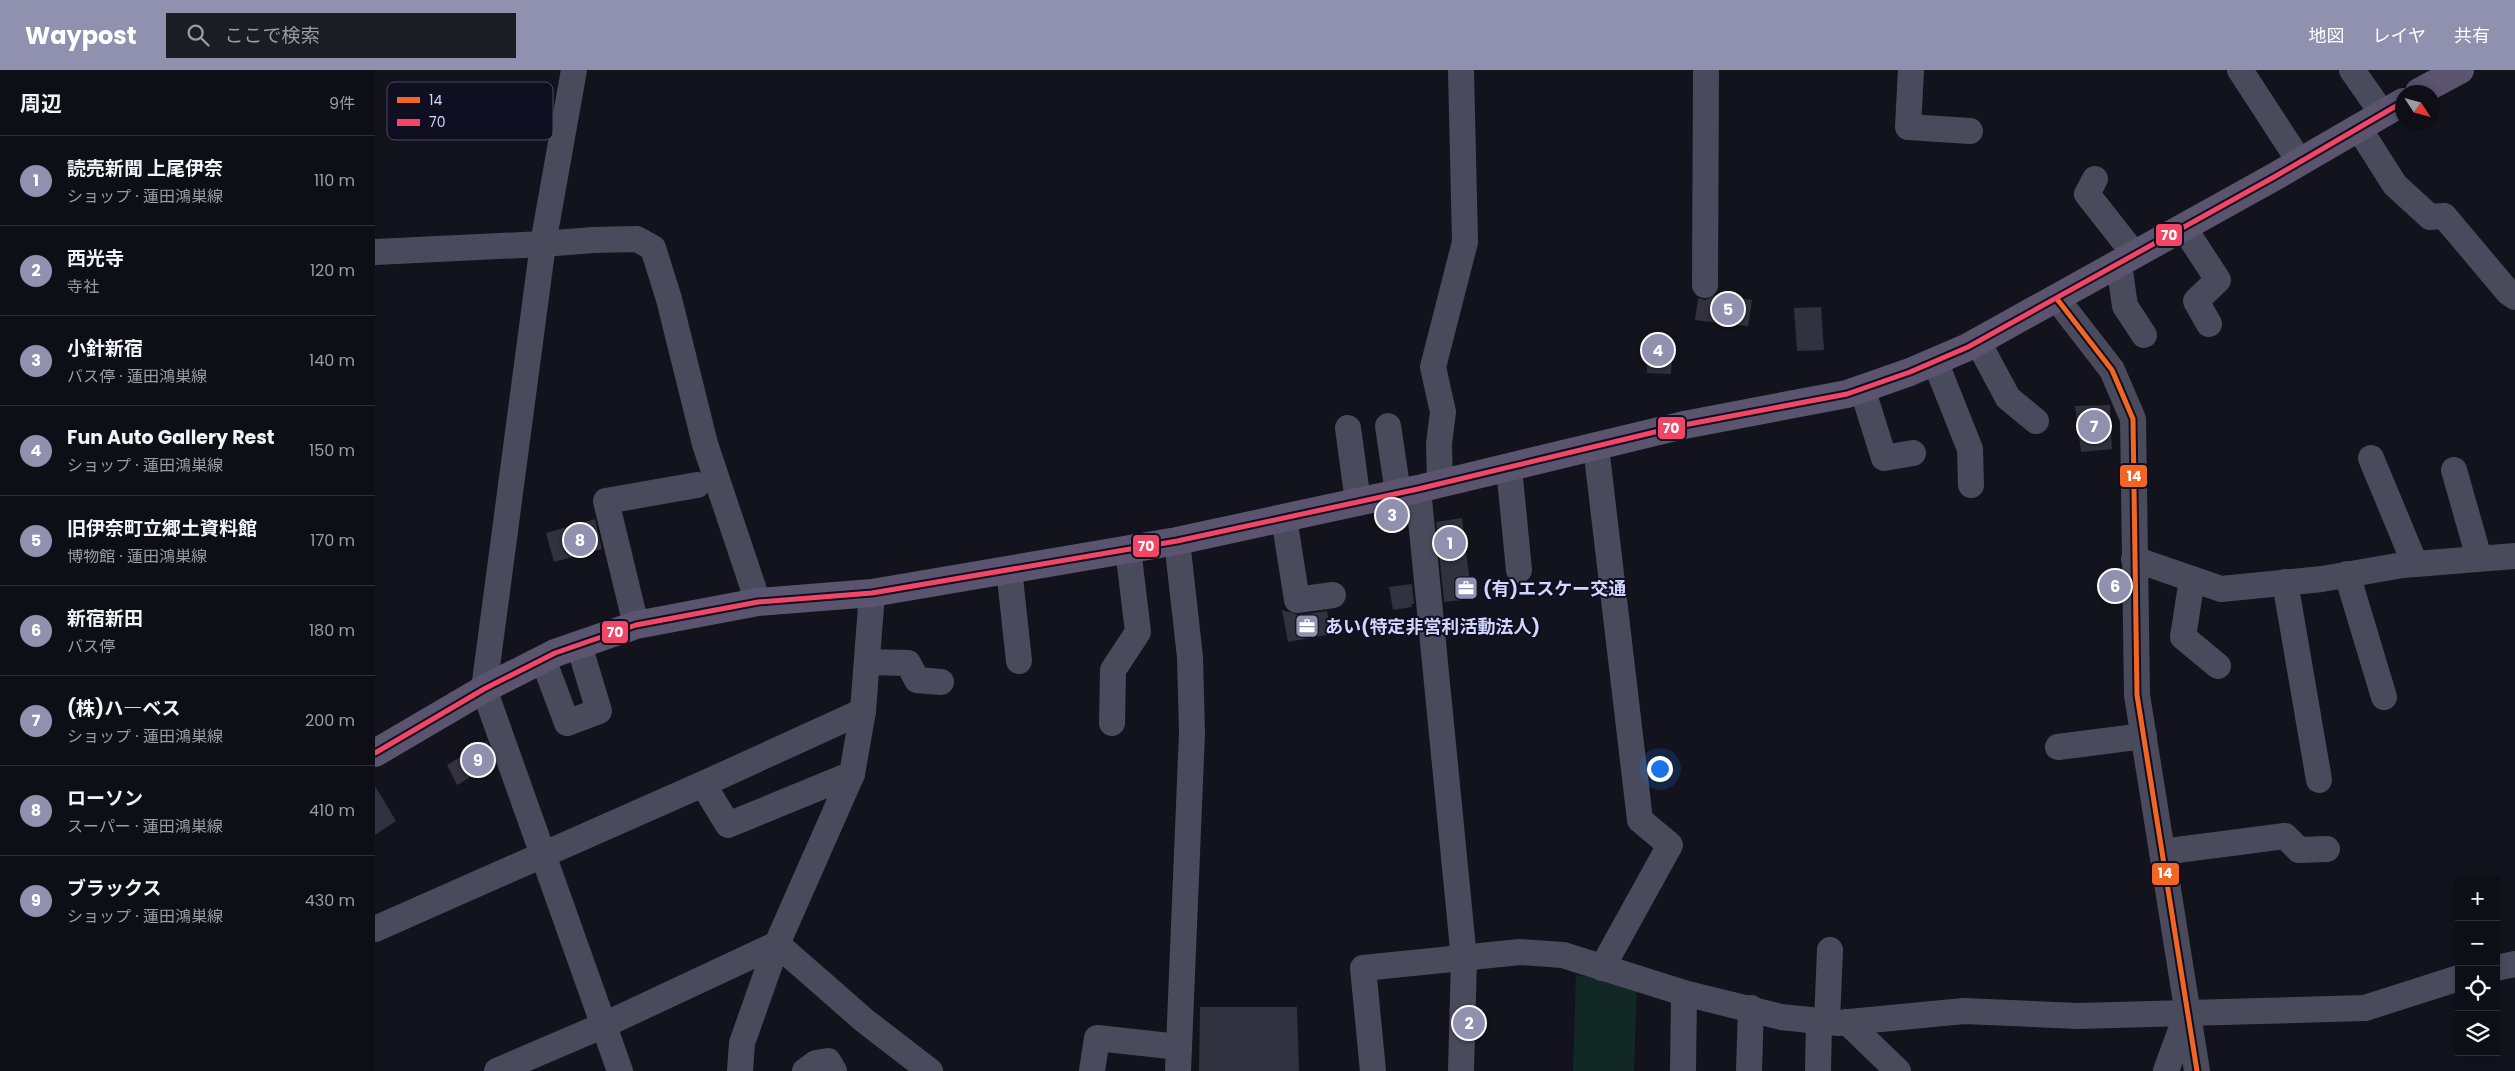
<!DOCTYPE html>
<html lang="ja">
<meta charset="utf-8">
<style>
:root{--surface:#0e0e16;--page:#1c1c23;--text:#f1f3f6;--muted:#9b9ca1;--line:#2e2e35;--accent:#8f91ae}
body{margin:0;font-family:Poppins,"Noto Sans JP",sans-serif;background:var(--page);color:var(--text)}
.controls{position:absolute;right:15px;bottom:15px;display:grid;overflow:hidden;border-radius:0px;box-shadow:0 2px 8px #0003}
.controls button{width:45px;height:45px;display:grid;place-items:center;padding:0;border:0;border-bottom:1px solid var(--line);background:var(--surface);color:var(--text);font:25px sans-serif}
.compass{position:absolute;left:2020px;top:15px;width:45px;height:45px;border-radius:50%;background:var(--surface);box-shadow:0 2px 8px #0003;rotate:126deg}
.you{position:absolute;left:1284px;top:698px;width:18px;height:18px;margin:-12px;border:4px solid #fff;border-radius:50%;background:#1a73e8;box-shadow:0 0 0 8px #1a73e833}
.badge{display:grid;place-items:center;width:32px;height:32px;border-radius:50%;background:var(--accent);color:#fff;font-size:16px;font-weight:700}
.pin{position:absolute;translate:-50% -50%;border:2px solid #fff;box-shadow:0 1px 5px #0006}
.list{margin:0;padding:0;list-style:none}
h2{display:flex;justify-content:space-between;align-items:center;height:65px;margin:0;padding:0 20px;font-size:21px}
h2 small{font-size:16px;font-weight:400;color:var(--muted)}
.list li{display:grid;grid-template-columns:32px 1fr auto;gap:15px;align-items:center;box-sizing:border-box;height:90px;padding:0 20px;border-top:1px solid var(--line)}
.list b{display:block;font-size:19px;white-space:nowrap}
.list p{margin:0;font-size:16px;white-space:nowrap;color:var(--muted)}
.list em{font-size:16px;font-style:normal;color:var(--muted)}
.icon{flex:none;width:28px;height:28px;fill:none;stroke:currentColor;stroke-width:2;stroke-linecap:round;stroke-linejoin:round}
.map{position:relative;flex:none;width:2140px;height:1001px;overflow:hidden}
header{display:flex;align-items:center;gap:30px;box-sizing:border-box;height:70px;padding:0 25px;background:var(--accent);color:#fff}
header strong{font-size:24px}
nav{display:flex;gap:28px;margin-inline-start:auto;font-size:18px}
.search{width:350px;height:45px;background:var(--page);display:flex;align-items:center;gap:12px;box-sizing:border-box;padding:0 18px;border-radius:0px;color:var(--muted);font-size:19px}
main{display:flex}
aside{flex:1;background:var(--surface)}
.map>svg:first-child{display:block}
.green{fill:#122825}
.building{fill:#31313f}
.lines{fill:none;stroke-linecap:round;stroke-linejoin:round}
.minor{stroke:#494b5d;stroke-width:26}
.major{stroke:#5a546f;stroke-width:28}
.bus-1-casing{stroke:#0f0f21;stroke-width:9}
.bus-2-casing{stroke:#0f0f21;stroke-width:9}
.bus-1{stroke:#f26522;stroke-width:5}
.bus-2{stroke:#f34667;stroke-width:5}
.labels{text-anchor:middle;dominant-baseline:central;stroke-width:4;stroke-linejoin:round;paint-order:stroke}
.poi-label{font-size:18px;font-weight:bold;fill:#d2d5fc;stroke:#0f0f21;text-anchor:start}
.key{fill:#0f0f21;stroke:#4a4a63;stroke-width:1}
.key-label{font-size:14px;fill:#d2d5fc}
.line-badge{stroke:#0f0f21;stroke-width:2}
.badge-label{font-size:14px;text-anchor:middle;font-weight:bold;fill:#fff}
</style>
<header>
<strong>Waypost</strong>
<div class="search"><svg class="icon" aria-label="search" viewBox="0 0 24 24"><circle cx="10" cy="10" r="6"/><path d="M15 15l6 6"/></svg>ここで検索</div>
<nav><a>地図</a><a>レイヤ</a><a>共有</a></nav>
</header>
<main>
<aside>
<h2>周辺<small>9件</small></h2>
<ul class="list">
<li><span class="badge">1</span><div><b>読売新聞 上尾伊奈</b><p>ショップ · 蓮田鴻巣線</p></div><em>110 m</em></li>
<li><span class="badge">2</span><div><b>西光寺</b><p>寺社</p></div><em>120 m</em></li>
<li><span class="badge">3</span><div><b>小針新宿</b><p>バス停 · 蓮田鴻巣線</p></div><em>140 m</em></li>
<li><span class="badge">4</span><div><b>Fun Auto Gallery Rest</b><p>ショップ · 蓮田鴻巣線</p></div><em>150 m</em></li>
<li><span class="badge">5</span><div><b>旧伊奈町立郷土資料館</b><p>博物館 · 蓮田鴻巣線</p></div><em>170 m</em></li>
<li><span class="badge">6</span><div><b>新宿新田</b><p>バス停</p></div><em>180 m</em></li>
<li><span class="badge">7</span><div><b>(株)ハ―ベス</b><p>ショップ · 蓮田鴻巣線</p></div><em>200 m</em></li>
<li><span class="badge">8</span><div><b>ローソン</b><p>スーパー · 蓮田鴻巣線</p></div><em>410 m</em></li>
<li><span class="badge">9</span><div><b>ブラックス</b><p>ショップ · 蓮田鴻巣線</p></div><em>430 m</em></li>
</ul>
</aside>
<div class="map">
<svg width="2140" height="1001" viewBox="0 0 2140 1001">
<rect width="100%" height="100%" fill="#13131d"/>
<!-- green -->
<polygon class="green" points="1201,905 1262,912 1259,1001 1198,1001"/>
<!-- building -->
<g class="building">
<polygon points="1340,225 1377,230 1373,256 1320,250 1323,228 1330,230"/>
<polygon points="1446,237 1449,280 1422,281 1419,238"/>
<polygon points="1272,271 1298,272 1296,304 1272,303"/>
<polygon points="1735,335 1737,379 1706,382 1700,336"/>
<polygon points="1087,448 1097,529 1069,532 1061,452"/>
<polygon points="220,449 227,479 179,492 171,463"/>
<polygon points="1037,514 1039,534 1036,534 1037,537 1018,540 1014,517"/>
<polygon points="907,540 924,545 952,541 956,564 913,572"/>
<polygon points="112,671 119,693 82,715 72,695"/>
<polygon points="0,716 21,751 0,765"/>
<polygon points="825,937 922,937 924,1001 824,1001"/>
</g>
<g class="lines">
<!-- minor -->
<g class="minor">
<polyline points="199,0 168,174 109,619 245,1001"/>
<polyline points="1536,0 1533,57 1595,61"/>
<polyline points="1865,0 1925,92"/>
<polyline points="1977,0 2007,43"/>
<polyline points="1983,57 2020,115 2055,147 2069,146 2134,223 2140,227"/>
<polyline points="1720,109 1712,124 1760,185"/>
<polyline points="1809,158 1843,210 1821,231 1834,254"/>
<polyline points="0,182 168,174 218,170 262,169 278,178 294,229 330,374 383,532"/>
<polyline points="1744,194 1750,236 1769,265"/>
<polyline points="1330,215 1331,0"/>
<polyline points="1682,229 1737,300 1758,349 1762,625 1822,1001"/>
<polyline points="1603,272 1633,328 1661,351"/>
<polyline points="1560,291 1595,379 1596,415"/>
<polyline points="1487,318 1509,388 1538,383"/>
<polyline points="1013,356 1023,423"/>
<polyline points="973,358 983,432"/>
<polyline points="1221,377 1265,750 1295,775 1227,898"/>
<polyline points="1996,388 2040,494"/>
<polyline points="1134,398 1144,500"/>
<polyline points="2079,400 2104,488"/>
<polyline points="1065,414 1064,374 1068,342 1058,297 1090,172 1086,0"/>
<polyline points="1043,419 1089,889 1086,1001"/>
<polyline points="909,448 922,530 958,525"/>
<polyline points="802,471 815,587 817,663 803,1001"/>
<polyline points="1759,489 1846,519 1947,509 2028,495 2140,486"/>
<polyline points="634,499 644,591"/>
<polyline points="1972,504 2009,627"/>
<polyline points="1817,509 1808,567 1843,596"/>
<polyline points="1910,512 1944,710"/>
<polyline points="261,555 231,431 322,415"/>
<polyline points="168,589 192,653 224,641 204,575"/>
<polyline points="492,592 533,593 542,610 566,612"/>
<polyline points="737,653 738,600 763,562 753,479"/>
<polyline points="1683,677 1769,666"/>
<polyline points="328,714 353,755 477,704"/>
<polyline points="1787,782 1910,766 1924,780 1952,779"/>
<polyline points="0,859 328,714 488,641"/>
<polyline points="402,874 490,951 555,1001"/>
<polyline points="2121,898 2140,894"/>
<polyline points="1452,952 1455,880"/>
<polyline points="1472,952 1523,1001"/>
<polyline points="122,1001 229,955 402,874"/>
<polyline points="365,1001 367,973 402,874 477,704 488,641 497,523"/>
<polyline points="430,1001 441,993 453,991 459,1001"/>
<polyline points="717,1001 722,968 804,977"/>
<polyline points="998,1001 988,898 1145,882 1188,885 1309,923 1406,947 1464,953 1589,941 1703,946 1990,938 2084,908"/>
<polyline points="1308,1001 1309,923"/>
<polyline points="1374,1001 1376,938"/>
<polyline points="1443,1001 1444,952"/>
<polyline points="1791,1001 1812,943"/>
</g>
<!-- major -->
<g class="major">
<polyline points="2044,22 2085,0"/>
<polyline points="0,683 109,619 180,583 261,555 383,532 497,523 802,471 1043,419 1309,355 1472,324 1535,302 1593,277 1899,107 2028,32"/>
</g>
<!-- bus-1 casing -->
<g class="bus-1-casing">
<polyline id="bus-1" points="1682,229 1737,300 1758,349 1762,625 1822,1001"/>
</g>
<!-- bus-2 casing -->
<g class="bus-2-casing">
<polyline id="bus-2" points="0,683 109,619 180,583 261,555 383,532 497,523 802,471 1043,419 1309,355 1472,324 1535,302 1593,277 1899,107 2028,32"/>
</g>
<!-- bus-1 -->
<use href="#bus-1" class="bus-1"/>
<!-- bus-2 -->
<use href="#bus-2" class="bus-2"/>
</g>
<!-- icons -->
<defs>
<g id="office-square" transform="scale(1.25)"><rect x="-9" y="-9" width="18" height="18" rx="4" fill="#8f91ae" stroke="#0f0f21"/><path d="M-6-3h4V-5.5h4V-3h4V5H-6ZM-1-4.5V-3h2v-1.5ZM-6 0V1H6V0Z" fill="#fff"/></g>
</defs>
<g fill-rule="evenodd">
<use href="#office-square" x="1091" y="518"/>
<use href="#office-square" x="932" y="556"/>
</g>
<g class="labels">
<!-- poi labels -->
<g class="poi-label">
<text x="1108" y="518">(有)エスケー交通</text>
<text x="950" y="556">あい(特定非営利活動法人)</text>
</g>
</g>
<!-- legend -->
<rect x="12" y="12" width="166" height="58" rx="8" class="key"/>
<rect x="22" y="27" width="23" height="6" fill="#f26522"/>
<rect x="22" y="49" width="23" height="7" fill="#f34667"/>
<g class="key-label">
<text x="54" y="35">14</text>
<text x="54" y="57">70</text>
</g>
<g class="line-badge">
<rect x="1780" y="153" width="28" height="24" rx="5" fill="#f34667"/>
<rect x="1282" y="346" width="29" height="24" rx="5" fill="#f34667"/>
<rect x="1744" y="394" width="29" height="24" rx="5" fill="#f26522"/>
<rect x="757" y="464" width="28" height="24" rx="5" fill="#f34667"/>
<rect x="226" y="550" width="28" height="24" rx="5" fill="#f34667"/>
<rect x="1776" y="792" width="29" height="24" rx="5" fill="#f26522"/>
</g>
<g class="badge-label">
<text x="1794" y="170">70</text>
<text x="1296" y="363">70</text>
<text x="1759" y="411">14</text>
<text x="771" y="481">70</text>
<text x="240" y="567">70</text>
<text x="1790" y="808">14</text>
</g>
</svg>
<div class="controls">
<button>+</button>
<button>−</button>
<button><svg class="icon" aria-label="locate" viewBox="0 0 24 24"><circle cx="12" cy="12" r="6"/><path d="M12 2v4M12 18v4M2 12h4M18 12h4"/></svg></button>
<button><svg class="icon" aria-label="layers" viewBox="0 0 24 24"><path d="M12 4l9 5-9 5-9-5zM3 14l9 5 9-5"/></svg></button>
</div>
<svg class="compass" viewBox="-18 -18 36 36"><path d="M0-13l5 13h-10z" fill="#e53935"/><path d="M0 13l5-13h-10z" fill="#9b9ca1"/></svg>
<div class="you"></div>
<div class="pin badge" style="left:1075px;top:473px">1</div>
<div class="pin badge" style="left:1094px;top:953px">2</div>
<div class="pin badge" style="left:1017px;top:445px">3</div>
<div class="pin badge" style="left:1283px;top:280px">4</div>
<div class="pin badge" style="left:1353px;top:239px">5</div>
<div class="pin badge" style="left:1740px;top:516px">6</div>
<div class="pin badge" style="left:1719px;top:356px">7</div>
<div class="pin badge" style="left:205px;top:470px">8</div>
<div class="pin badge" style="left:103px;top:690px">9</div>
</div>
</main>
